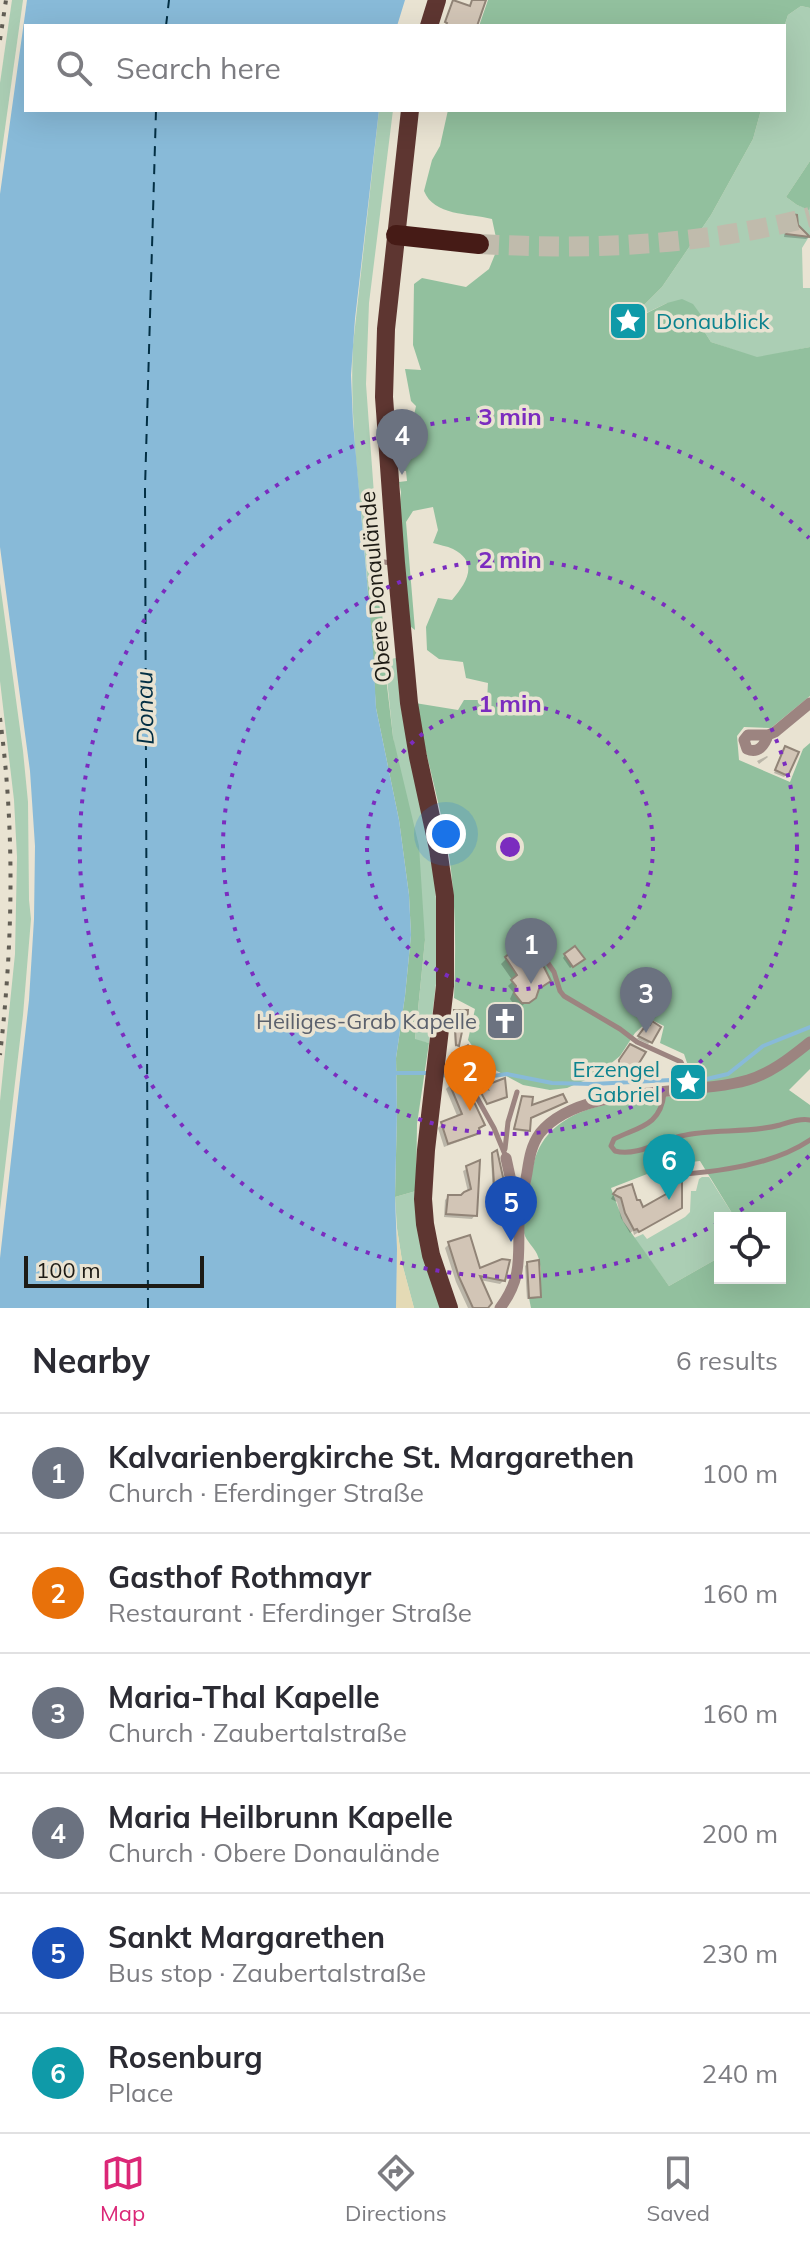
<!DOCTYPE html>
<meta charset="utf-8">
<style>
:root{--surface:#fff;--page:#f7f7f7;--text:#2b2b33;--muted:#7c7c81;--line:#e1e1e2;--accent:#db2777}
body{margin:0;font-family:Mulish,sans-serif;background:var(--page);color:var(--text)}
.controls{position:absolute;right:24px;bottom:24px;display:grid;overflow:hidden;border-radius:0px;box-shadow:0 8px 32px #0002}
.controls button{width:72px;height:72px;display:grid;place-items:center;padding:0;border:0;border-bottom:2px solid var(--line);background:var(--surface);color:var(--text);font:40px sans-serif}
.scale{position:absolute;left:24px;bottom:20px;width:180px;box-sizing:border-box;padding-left:8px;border:4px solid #1d1b15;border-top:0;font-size:22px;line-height:28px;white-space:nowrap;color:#1d1b15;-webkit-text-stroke:6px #e9e3d2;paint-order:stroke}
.you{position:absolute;left:446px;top:834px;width:28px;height:28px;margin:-20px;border:6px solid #fff;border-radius:50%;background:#1a73e8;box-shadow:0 0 0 12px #1a73e833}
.badge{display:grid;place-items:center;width:52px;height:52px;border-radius:50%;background:var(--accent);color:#fff;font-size:26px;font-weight:700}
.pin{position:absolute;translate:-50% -66px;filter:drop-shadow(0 2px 4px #0008)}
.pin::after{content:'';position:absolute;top:42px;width:28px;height:24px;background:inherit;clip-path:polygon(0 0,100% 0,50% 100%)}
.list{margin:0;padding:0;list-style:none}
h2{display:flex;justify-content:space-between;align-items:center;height:104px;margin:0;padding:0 32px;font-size:34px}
h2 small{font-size:26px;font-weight:400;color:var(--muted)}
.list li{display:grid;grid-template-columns:52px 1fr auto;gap:24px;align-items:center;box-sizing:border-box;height:120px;padding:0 32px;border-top:2px solid var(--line)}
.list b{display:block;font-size:30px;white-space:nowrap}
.list p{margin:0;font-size:26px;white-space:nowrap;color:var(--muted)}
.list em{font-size:26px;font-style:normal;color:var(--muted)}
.icon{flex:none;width:44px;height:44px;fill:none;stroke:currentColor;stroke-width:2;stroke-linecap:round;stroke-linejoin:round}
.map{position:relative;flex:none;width:810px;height:1308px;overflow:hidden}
.search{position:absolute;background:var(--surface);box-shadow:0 8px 32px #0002;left:24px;right:24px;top:24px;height:88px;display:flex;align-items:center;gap:20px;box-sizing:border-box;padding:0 28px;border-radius:0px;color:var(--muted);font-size:30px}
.sheet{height:824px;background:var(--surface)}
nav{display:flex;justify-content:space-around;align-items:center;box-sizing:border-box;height:112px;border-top:2px solid var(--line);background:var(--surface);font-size:22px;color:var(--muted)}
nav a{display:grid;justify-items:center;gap:4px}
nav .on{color:var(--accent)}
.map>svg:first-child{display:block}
.green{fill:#abceb4}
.forest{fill:#92c09e;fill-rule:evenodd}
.sand{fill:#e4dab5}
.water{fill:#88bad8}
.shadow{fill:#0003}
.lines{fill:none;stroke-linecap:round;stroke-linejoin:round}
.stream{stroke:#88bad8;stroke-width:4}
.ferry{stroke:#022f44;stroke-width:2;stroke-dasharray:10 8;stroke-linecap:butt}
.building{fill:#d2c5b6;stroke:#918477;stroke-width:2}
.highway-tunnel{stroke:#c0bbac;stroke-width:20;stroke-dasharray:20 10;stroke-linecap:butt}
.lane{stroke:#9c8480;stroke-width:5}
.street{stroke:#9c8480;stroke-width:11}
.primary{stroke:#5e3631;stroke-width:18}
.highway{stroke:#461b16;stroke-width:20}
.rail{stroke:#625e55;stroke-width:4;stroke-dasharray:4 8;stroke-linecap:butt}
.ring{fill:none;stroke:#7b2cbf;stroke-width:4;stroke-dasharray:4 8}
.labels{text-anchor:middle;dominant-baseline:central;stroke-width:7;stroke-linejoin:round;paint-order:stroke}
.culture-label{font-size:22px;fill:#0d838f;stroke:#e9e3d2;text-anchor:start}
.street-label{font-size:22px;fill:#1d1b15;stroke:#e9e3d2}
.worship-label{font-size:22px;fill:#5b616d;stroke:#e9e3d2;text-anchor:end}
.water-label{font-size:24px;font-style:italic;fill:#022f44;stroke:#e9e3d2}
.centre{fill:#7b2cbf;stroke:#e9e3d2;stroke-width:4}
.ring-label{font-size:24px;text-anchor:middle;font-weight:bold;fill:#7b2cbf;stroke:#e9e3d2;stroke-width:7;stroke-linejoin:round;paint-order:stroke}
</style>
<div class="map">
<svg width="810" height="1308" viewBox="0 0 810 1308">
<rect width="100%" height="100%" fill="#e9e3d2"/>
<!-- green -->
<g class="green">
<polygon points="12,0 23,0 0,164 0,83"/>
<polygon points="801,6 810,8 810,161 786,197 797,205 808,209 810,207 810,235 802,248 803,288 810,288 810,347 757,358 711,342 704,331 701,315 667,303 642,315 640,309 662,287 711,215 753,139 761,110 784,110 784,27 788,15"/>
<path d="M379,110h14l-24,193 -3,81 14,193 -13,1c-6,-78 -18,-155 -14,-233z"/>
<polygon points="0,583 23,751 28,802 29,900 31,919 23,1015 0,1210 0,1101 15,954 17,857 14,800 0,681"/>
<polygon points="396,658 401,708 435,881 439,958 429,1043 415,1040 425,940 393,737 385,660"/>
<polygon points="702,1177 709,1177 735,1218 720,1218 720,1257 669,1286 634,1238 643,1234 647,1239 685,1217 690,1212 691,1191 696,1191 699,1179"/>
<polygon points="416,1191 441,1308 414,1308 403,1267 397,1228 395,1197"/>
</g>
<!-- forest -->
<g class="forest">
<polygon points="488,0 810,0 810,8 801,6 788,15 784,27 479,26"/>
<path d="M448,110h313l-8,29 -42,76 -49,72 -22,22v4l3,2 24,-12 15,-4 11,5 8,11 3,16 7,11 46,15 53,-10v349l-39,32 -27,-1 -7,9 2,24 51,22 13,-33 7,-6v326l-21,21 21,15v203h-279l-2,-10 12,-2c-1,-13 2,-29 -4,-42 -3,-7 -11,-13 -13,-21 -2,-14 4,-34 6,-48 2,-14 4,-30 12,-42 29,-44 93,-42 140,-48 11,-15 8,-24 2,-41l-24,-11 4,-17 -14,-7 -15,14 -15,23 -23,19 -30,13 -17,2 -27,-5 -37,-20 -18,-25 7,-31 -21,-11c2,-51 2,-100 -6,-149 -9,-49 -23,-97 -33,-146l43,7 6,-10h23l1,-17 -22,-5 -3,-16 -24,-3 -12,-9 -1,-23 12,-29 14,2c14,-17 28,-37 1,-51 -6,-3 -14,-4 -20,-6l5,-13 -5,-23 -20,4 -7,11 9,108 -8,-6 -9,-97 3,-35 -2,-10 8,-1 -1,-10h-6l1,-44 10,2 5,-23 -5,-5 -6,-32 16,1 -8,-25 1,-61 8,-6 44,9 23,-18 9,-22 -6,-28c-24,-6 -58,-3 -68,-28l8,-31 8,-14zM700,1161l35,57h45v60h-60v-21l-51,29 -46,-65 -12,-33 62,-24z"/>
<polygon points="810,161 810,207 809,210 797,205 786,197"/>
<polygon points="380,577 386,677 393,737 419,846 425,940 415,1039 429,1043 417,1124 416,1191 395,1197 397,1113 396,1058 405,996 411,935 409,895 399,820 376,708 367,578"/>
</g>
<!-- sand -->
<polygon class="sand" points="397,1229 403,1267 414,1308 396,1308"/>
<!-- water -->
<polygon class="water" points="27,0 405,0 397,26 26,26 26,110 379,110 355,319 351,375 353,422 373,649 376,708 399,820 409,895 411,935 405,996 396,1058 397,1113 395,1197 397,1249 396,1308 0,1308 0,1258 29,1000 34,919 35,846 30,771 0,547 0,194"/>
<!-- shadow -->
<g class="shadow">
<polygon points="791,216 797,226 809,237 806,239 784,237 787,219"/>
<polygon points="784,751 786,775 784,777 774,773"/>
<polygon points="767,756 768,757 759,764 757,761"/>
<polygon points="565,955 580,962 570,968 563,958"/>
<polygon points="506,959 537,990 533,998 520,1007 516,1007 510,999 513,992 508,986 513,981 501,964"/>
<polygon points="455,1012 465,1022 462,1025 457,1045 455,1047 453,1015"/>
<polygon points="505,1017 509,1019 500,1031 498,1025"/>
<polygon points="645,1028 650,1042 648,1044 637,1039"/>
<polygon points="467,1048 481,1066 471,1074 457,1056"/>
<polygon points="450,1085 483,1125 474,1136 444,1147 438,1128 442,1124 458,1118 446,1089"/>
<polygon points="522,1098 529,1118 526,1132 513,1130"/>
<polygon points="493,1154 507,1214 505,1216 494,1217 491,1157"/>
<polygon points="478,1163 475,1215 472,1219 444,1217 445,1200 448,1197 461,1197 468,1192 463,1171"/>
<polygon points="669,1184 680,1207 634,1235 633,1231 630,1233 621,1218 617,1202 611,1199 613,1195 618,1190 641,1210 665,1197 665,1188"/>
<polygon points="449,1244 479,1271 504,1280 500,1284 480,1280 485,1308 468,1308 456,1282 445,1248"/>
<polygon points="528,1263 539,1296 537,1298 527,1299 525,1266"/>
</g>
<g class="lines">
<!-- stream -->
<g class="stream">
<polyline points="396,1073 428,1073"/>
<polyline points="441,1075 472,1079 507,1074 552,1083 593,1084 671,1080 698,1081 728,1074 763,1046 810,1027"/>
</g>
<!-- ferry -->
<g class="ferry">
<polyline points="166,26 169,0"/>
<polyline points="148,1308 145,488 156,110"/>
</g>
</g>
<!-- building -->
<g class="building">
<polygon points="453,0 470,6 472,0 486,0 477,26 446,26 447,23 445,22"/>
<polygon points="790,214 797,215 798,225 810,237 786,234"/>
<polygon points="785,746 799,752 788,776 775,770"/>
<polygon points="527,940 536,951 551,981 539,989 536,998 529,1003 522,1003 514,993 516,986 511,980 517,975 505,957"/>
<polygon points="575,946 585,959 573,967 564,954"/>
<polygon points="454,1010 468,1010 467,1023 464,1022 459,1046 456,1045"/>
<polygon points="652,1021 661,1027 652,1043 638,1036 647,1024 650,1025"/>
<polygon points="630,1044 646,1052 636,1068 627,1073 619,1068 619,1060"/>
<polygon points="468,1045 484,1066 475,1073 458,1052"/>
<polygon points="505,1078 507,1097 487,1104 478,1087 487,1089 484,1086"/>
<polygon points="449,1083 466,1085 485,1125 479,1128 480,1133 448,1144 441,1122 462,1114"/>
<polygon points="563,1094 567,1102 531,1118 530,1131 514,1129 522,1096 533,1097 532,1105"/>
<polygon points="497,1150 509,1204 509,1215 496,1215 492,1153"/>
<polygon points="480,1160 477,1216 446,1214 448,1195 461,1195 464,1192 471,1189 466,1166"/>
<polygon points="668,1182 682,1182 682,1208 639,1232 637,1229 634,1230 625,1213 621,1198 613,1194 617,1189 632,1184 637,1200 640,1200 643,1207 668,1193"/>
<polygon points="470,1235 480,1268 502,1259 510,1260 505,1281 480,1276 492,1303 488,1308 473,1308 459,1277 448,1242"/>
<polygon points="539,1260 541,1297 529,1298 527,1262"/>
</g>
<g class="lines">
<!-- highway-tunnel -->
<path class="highway-tunnel" d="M479,244c111,6 223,2 331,-27"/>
<!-- lane -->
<g class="lane">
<polyline points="365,503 369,541 377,561 391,563"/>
<polyline points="541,953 554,972 560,991 564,996 620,1029 637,1042 681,1062 683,1066 681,1088"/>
<polyline points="471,1087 494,1128 506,1157"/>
<path d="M664,1093c-3,33 -26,34 -50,46l-3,7 4,5c21,6 45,-10 66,-15 32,-8 66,-2 99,-11 10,-3 20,-7 30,-5"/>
<polyline points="505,1149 508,1122 517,1092"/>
<path d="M685,1174c40,-3 91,-11 125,-34"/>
</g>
<!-- street -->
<g class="street">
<path d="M768,735c-3,10 -10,19 -21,14l-3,-9 4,-5h20l7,-3 35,-29"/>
<polyline points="506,1158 514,1195 520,1209"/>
<path d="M500,1308c23,-30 18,-52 19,-87 1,-16 5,-32 8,-48 2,-13 4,-28 13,-40 41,-50 149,-36 208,-53 24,-7 43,-23 62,-38"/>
</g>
<!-- primary -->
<g class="primary">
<polyline points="429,26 437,0"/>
<polyline points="410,110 386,329 384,397 396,563 409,703 418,757 438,849 445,896 445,986 426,1150 423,1199 425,1224 431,1255 449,1308"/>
</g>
<!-- highway -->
<polyline class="highway" points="396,235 479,244"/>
<!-- rail -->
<g class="rail">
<polyline points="0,40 6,0"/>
<path d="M0,718c15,113 13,224 0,337"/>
</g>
</g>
<!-- distance rings -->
<g class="ring">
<circle cx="510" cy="847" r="143"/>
<circle cx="510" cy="847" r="287"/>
<path d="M809 1156A430 430 0 0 1 728 1218M718 1223A430 430 0 1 1 809 538"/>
</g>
<!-- icons -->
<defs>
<g id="sight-square" transform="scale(2)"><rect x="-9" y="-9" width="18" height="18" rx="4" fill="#0f9aa8" stroke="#e9e3d2"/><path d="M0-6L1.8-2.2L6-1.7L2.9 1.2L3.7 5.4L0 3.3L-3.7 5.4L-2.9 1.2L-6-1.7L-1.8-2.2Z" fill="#fff"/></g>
<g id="church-square" transform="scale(2)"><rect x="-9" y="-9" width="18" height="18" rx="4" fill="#6b7280" stroke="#e9e3d2"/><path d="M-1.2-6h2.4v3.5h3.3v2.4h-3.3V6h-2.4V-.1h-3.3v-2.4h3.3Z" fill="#fff"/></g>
</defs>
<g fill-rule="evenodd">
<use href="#sight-square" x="628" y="321"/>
<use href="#church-square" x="505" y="1021"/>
<use href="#sight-square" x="688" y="1082"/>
</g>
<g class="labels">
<!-- culture labels -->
<g class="culture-label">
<text x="656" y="321">Donaublick</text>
<text x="660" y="1069" text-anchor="end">Erzengel<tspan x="660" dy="25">Gabriel</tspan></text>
</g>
<!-- street labels -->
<g class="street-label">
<text transform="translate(375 587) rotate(-95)">Obere Donaulände</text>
</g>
<!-- worship labels -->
<g class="worship-label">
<text x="477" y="1021">Heiliges-Grab Kapelle</text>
</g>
<!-- water labels -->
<g class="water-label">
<text transform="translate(144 708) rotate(-91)">Donau</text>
</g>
</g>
<circle cx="510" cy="847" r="12" class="centre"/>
<g class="ring-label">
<text x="510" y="425">3 min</text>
<text x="510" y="568">2 min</text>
<text x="510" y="712">1 min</text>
</g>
</svg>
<div class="controls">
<button><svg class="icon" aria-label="locate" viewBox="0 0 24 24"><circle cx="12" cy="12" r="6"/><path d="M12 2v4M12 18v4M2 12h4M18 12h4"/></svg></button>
</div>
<div class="scale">100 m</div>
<div class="you"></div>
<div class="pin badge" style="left:531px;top:984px;background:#6b7280">1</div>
<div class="pin badge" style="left:470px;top:1111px;background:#e8710a">2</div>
<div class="pin badge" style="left:646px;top:1033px;background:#6b7280">3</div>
<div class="pin badge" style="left:402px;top:475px;background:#6b7280">4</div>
<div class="pin badge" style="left:511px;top:1242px;background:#1a4fb4">5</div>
<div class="pin badge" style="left:669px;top:1200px;background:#0f9aa8">6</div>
<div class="search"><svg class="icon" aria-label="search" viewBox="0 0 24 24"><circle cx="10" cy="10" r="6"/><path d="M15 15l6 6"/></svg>Search here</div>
</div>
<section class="sheet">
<h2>Nearby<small>6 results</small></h2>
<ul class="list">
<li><span class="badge" style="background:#6b7280">1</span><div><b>Kalvarienbergkirche St. Margarethen</b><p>Church · Eferdinger Straße</p></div><em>100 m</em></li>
<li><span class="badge" style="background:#e8710a">2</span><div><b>Gasthof Rothmayr</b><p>Restaurant · Eferdinger Straße</p></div><em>160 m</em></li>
<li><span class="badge" style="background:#6b7280">3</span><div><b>Maria-Thal Kapelle</b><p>Church · Zaubertalstraße</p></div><em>160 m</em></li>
<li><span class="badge" style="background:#6b7280">4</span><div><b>Maria Heilbrunn Kapelle</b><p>Church · Obere Donaulände</p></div><em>200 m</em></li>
<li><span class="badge" style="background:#1a4fb4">5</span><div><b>Sankt Margarethen</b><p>Bus stop · Zaubertalstraße</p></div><em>230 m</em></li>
<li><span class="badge" style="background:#0f9aa8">6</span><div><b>Rosenburg</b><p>Place</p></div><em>240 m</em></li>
</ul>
</section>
<nav>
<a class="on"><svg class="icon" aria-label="map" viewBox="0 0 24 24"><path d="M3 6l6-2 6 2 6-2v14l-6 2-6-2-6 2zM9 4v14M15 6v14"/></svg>Map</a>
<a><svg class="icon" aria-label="directions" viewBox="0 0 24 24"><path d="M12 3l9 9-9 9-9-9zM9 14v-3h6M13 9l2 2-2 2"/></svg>Directions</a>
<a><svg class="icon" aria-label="saved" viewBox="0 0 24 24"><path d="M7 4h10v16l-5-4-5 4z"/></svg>Saved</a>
</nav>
